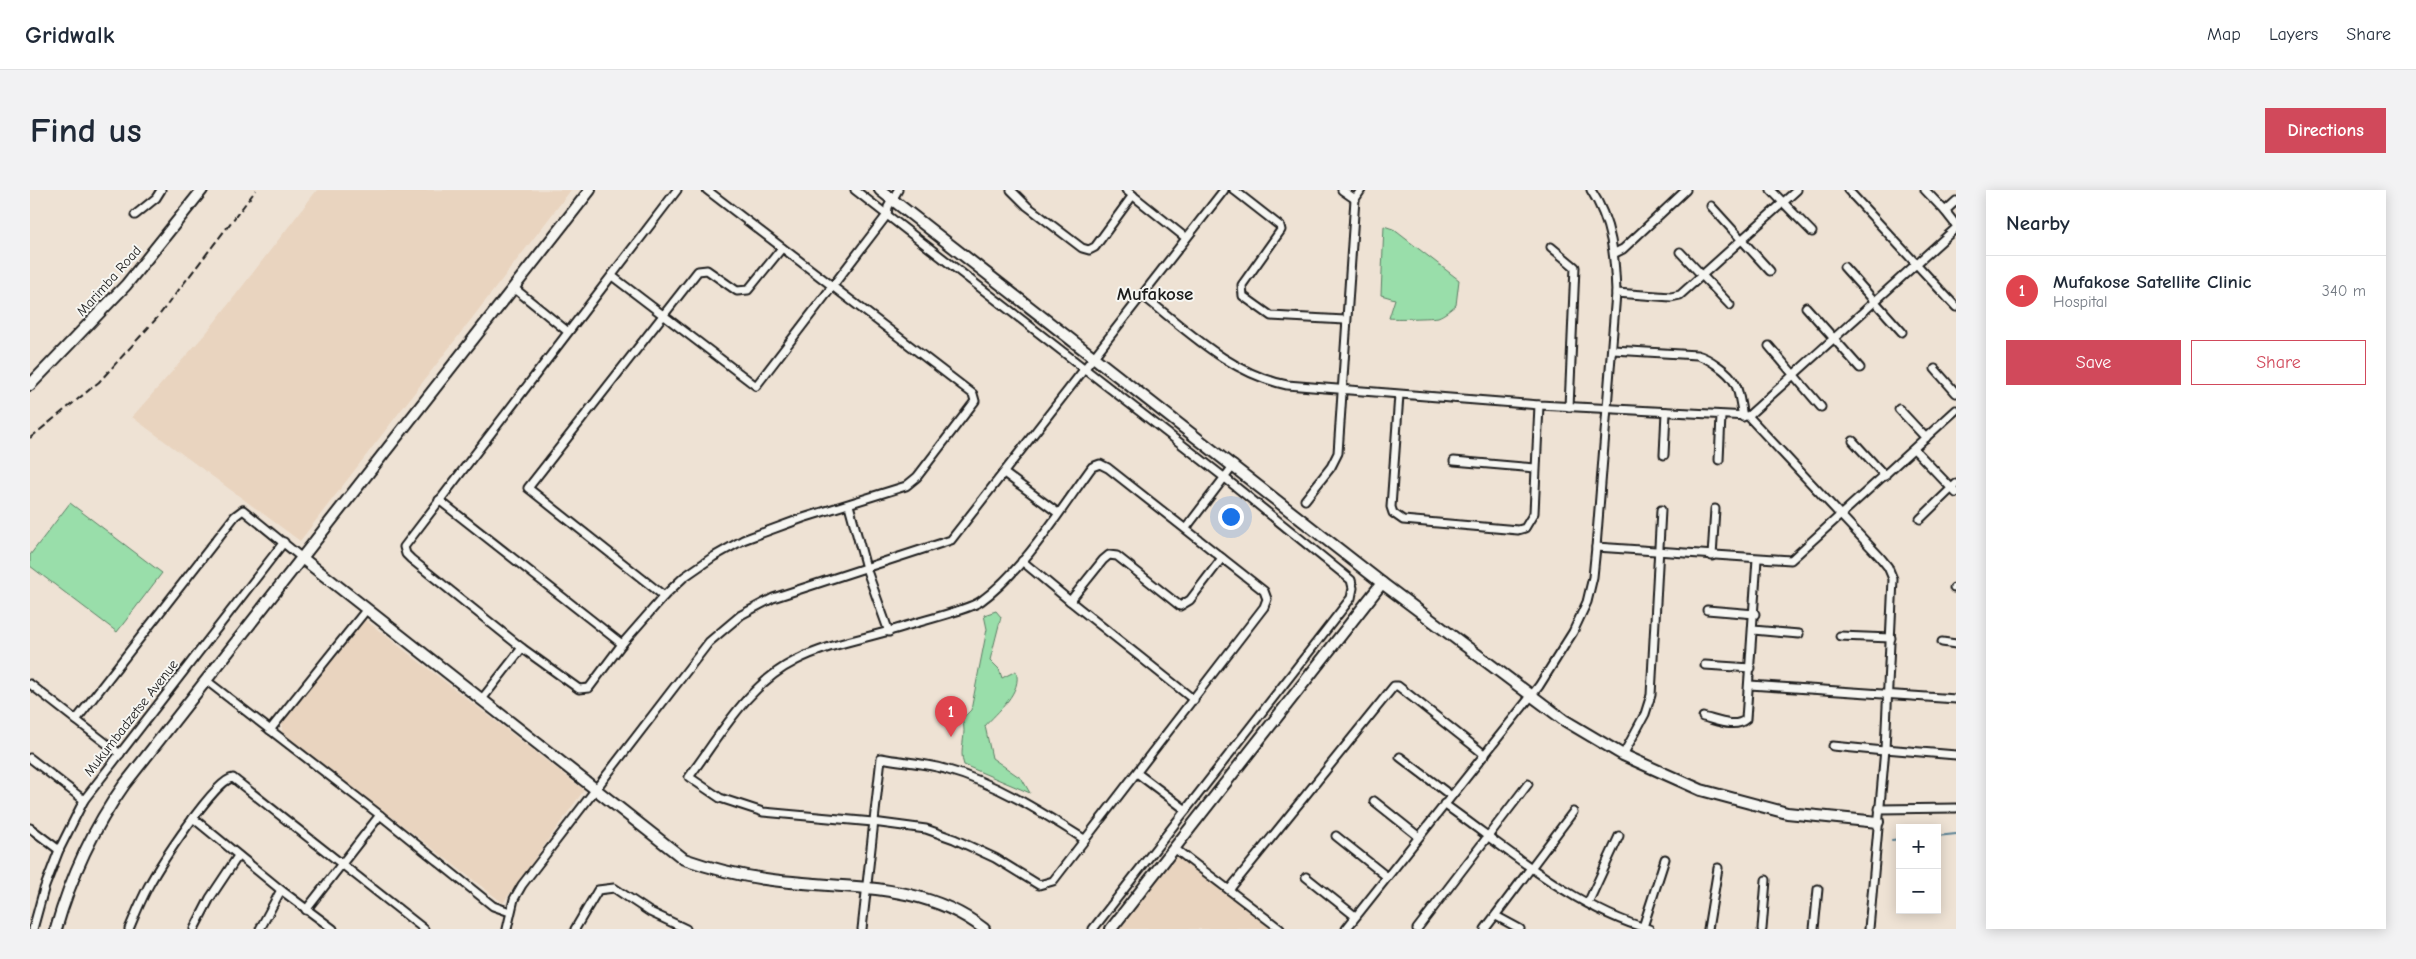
<!DOCTYPE html>
<meta charset="utf-8">
<style>
:root{--surface:#fff;--page:#f2f2f3;--text:#1f2937;--muted:#747a83;--line:#e0e1e3;--accent:#d1495b}
body{margin:0;font-family:"Comic Neue",sans-serif;background:var(--page);color:var(--text)}
.controls{position:absolute;right:15px;bottom:15px;display:grid;overflow:hidden;border-radius:0px;box-shadow:0 2px 12px #0003}
.controls button{width:45px;height:45px;display:grid;place-items:center;padding:0;border:0;border-bottom:1px solid var(--line);background:var(--surface);color:var(--text);font:25px sans-serif}
.you{position:absolute;left:1200px;top:326px;width:18px;height:18px;margin:-12px;border:4px solid #fff;border-radius:50%;background:#1a73e8;box-shadow:0 0 0 8px #1a73e833}
.badge{display:grid;place-items:center;width:32px;height:32px;border-radius:50%;background:var(--accent);color:#fff;font-size:16px;font-weight:700}
.pin{position:absolute;translate:-50% -41px;filter:drop-shadow(0 1px 2px #0008)}
.pin::after{content:'';position:absolute;top:26px;width:18px;height:15px;background:inherit;clip-path:polygon(0 0,100% 0,50% 100%)}
.list{margin:0;padding:0;list-style:none}
h2{display:flex;justify-content:space-between;align-items:center;height:65px;margin:0;padding:0 20px;font-size:21px}
h2 small{font-size:16px;font-weight:400;color:var(--muted)}
.list li{display:grid;grid-template-columns:32px 1fr auto;gap:15px;align-items:center;box-sizing:border-box;height:70px;padding:0 20px;border-top:1px solid var(--line)}
.list b{display:block;font-size:19px;white-space:nowrap}
.list p{margin:0;font-size:16px;white-space:nowrap;color:var(--muted)}
.list em{font-size:16px;font-style:normal;color:var(--muted)}
.actions{display:flex;gap:10px;padding:15px 20px}
.actions a{flex:1;padding:11px 0;border:1px solid var(--accent);border-radius:0px;text-align:center;font-size:18px;color:var(--accent)}
.actions .main{background:var(--accent);color:#fff}
.map{position:relative;flex:none;width:1926px;height:739px;overflow:hidden;border-radius:0px}
header{display:flex;align-items:center;gap:30px;box-sizing:border-box;height:70px;padding:0 25px;background:var(--surface);border-bottom:1px solid var(--line)}
header strong{font-size:24px}
nav{display:flex;gap:28px;margin-inline-start:auto;font-size:18px}
.intro{display:flex;align-items:center;justify-content:space-between;box-sizing:border-box;height:120px;padding:0 30px}
h1{margin:0;font-size:35px}
.button{padding:12px 22px;border-radius:0px;background:var(--accent);color:#fff;font-size:18px;font-weight:700}
main{display:flex;gap:30px;padding:0 30px}
aside{flex:1;background:var(--surface);border-radius:0px;box-shadow:0 2px 12px #0003}
.map>svg:first-child{display:block}
.built{fill:#e9d4bf}
.green{fill:#99deaa;stroke:#5a7d63}
.lines{fill:none;stroke-linecap:round;stroke-linejoin:round}
.stream{stroke:#5c8396;stroke-width:2}
.street-casing{stroke:#1c1c1c;stroke-width:11}
.secondary-casing{stroke:#1c1c1c;stroke-width:14}
.street{stroke:#f6f6f2;stroke-width:7}
.secondary{stroke:#f6f6f2;stroke-width:10}
.rail{stroke:#1c1c1c;stroke-width:2;stroke-dasharray:8 4;stroke-linecap:butt}
.labels{text-anchor:middle;dominant-baseline:central;stroke-width:4;stroke-linejoin:round;paint-order:stroke}
.street-label{font-size:14px;fill:#1c1c1c;stroke:#f6f6f2}
.district-label{font-size:19px;font-weight:bold;fill:#1c1c1c;stroke:#f6f6f2}
</style>
<header>
<strong>Gridwalk</strong>
<nav><a>Map</a><a>Layers</a><a>Share</a></nav>
</header>
<div class="intro"><h1>Find us</h1><a class="button">Directions</a></div>
<main>
<div class="map">
<svg width="1926" height="739" viewBox="0 0 1926 739">
<rect width="100%" height="100%" fill="#eee2d4"/>
<filter id="ink" filterUnits="userSpaceOnUse"><feTurbulence type="fractalNoise" baseFrequency=".02" numOctaves="2"/><feDisplacementMap in="SourceGraphic" scale="10" xChannelSelector="R" yChannelSelector="G"/><feConvolveMatrix kernelMatrix="1 2 1 2 8 2 1 2 1" color-interpolation-filters="sRGB"/></filter>
<g filter="url(#ink)">
<!-- built -->
<g class="built">
<polygon points="287,0 541,0 270,351 102,227 177,142"/>
<polygon points="333,428 554,600 473,713 252,542 252,532"/>
<polygon points="1149,666 1244,739 1089,739 1144,669"/>
</g>
<!-- green -->
<g class="green">
<path d="M1354,36l9,3 66,51 -3,25c-5,4 -12,10 -18,12 -3,1 -46,2 -49,1l6,-19 -14,-4z"/>
<polygon points="40,313 132,383 87,442 0,376 0,365"/>
<path d="M966,421l5,6 -11,43 9,9 3,9 14,-7c7,21 -19,41 -31,55l7,32 30,21 8,14 -66,-28c-6,-15 4,-31 -2,-46l9,-9 16,-81 -3,-14z"/>
</g>
<g class="lines">
<!-- stream -->
<g class="stream">
<polyline points="1907,646 1926,644"/>
<polyline points="1862,650 1870,649"/>
</g>
<!-- street casing -->
<g class="street-casing">
<g id="street">
<polyline points="647,0 374,357 376,364 381,369 492,458 549,499 559,498 592,454 634,406 654,387 683,367 713,350 773,328 876,296 887,287 945,211 943,204 677,0"/>
<polyline points="825,0 1195,288 1321,390 1323,398 1321,408 1063,739"/>
<polyline points="981,0 997,16 1052,58 1059,60 1065,57 1103,5"/>
<polyline points="1096,0 1156,48"/>
<polyline points="1204,0 1250,36 1251,40 1212,95 1213,106 1241,126 1315,130"/>
<polyline points="1312,0 1325,9"/>
<polyline points="1741,0 1782,42"/>
<polyline points="1818,0 1926,117"/>
<polyline points="1895,0 1915,21 1926,11"/>
<polyline points="1681,16 1740,81"/>
<polyline points="1915,21 1926,35"/>
<polyline points="105,25 126,8 131,0"/>
<polyline points="1521,57 1545,77 1539,217"/>
<polyline points="1650,62 1700,115"/>
<polyline points="1585,63 1593,59 1656,0"/>
<polyline points="1814,77 1872,142"/>
<polyline points="582,86 726,196 857,25 858,17 868,0"/>
<polyline points="484,98 537,141"/>
<polyline points="1586,103 1641,107 1650,105 1767,0"/>
<path d="M1112,105c45,35 87,78 145,90l252,20 209,11 132,141 8,10 5,12 -8,170 -16,180"/>
<polyline points="1776,117 1830,178"/>
<polyline points="1739,156 1791,217"/>
<path d="M1583,160l84,5c8,2 14,6 21,11 22,15 20,26 25,51"/>
<polyline points="1905,179 1926,203"/>
<polyline points="1369,205 1361,317 1363,323 1373,330 1488,340 1495,338 1504,323 1509,215"/>
<polyline points="1869,219 1896,248"/>
<polyline points="1718,226 1926,38"/>
<polyline points="1823,251 1855,286"/>
<polyline points="1884,259 1926,303"/>
<polyline points="1634,265 1636,222"/>
<polyline points="1689,270 1691,226"/>
<polyline points="1424,271 1505,278"/>
<path d="M1070,274l8,4 156,123 3,8 -3,8 -211,274 -14,4 -44,-27 -41,-19 -28,-10 -53,-7 -110,-10 -43,-14 -31,-21c30,-40 59,-93 106,-116 32,-17 73,-23 108,-34 17,-6 66,-17 78,-26 43,-31 80,-92 111,-134z"/>
<polyline points="974,283 1028,323"/>
<polyline points="409,310 592,454"/>
<polyline points="1275,310 1301,277 1308,263 1325,9 1331,0"/>
<polyline points="819,315 836,378 859,442"/>
<polyline points="1890,329 1926,294"/>
<polyline points="1156,338 1204,275"/>
<polyline points="1566,357 1761,370 1926,220"/>
<polyline points="1682,366 1685,319"/>
<polyline points="992,371 1040,411 1073,370 1079,365 1087,366 1150,416 1160,410 1192,368"/>
<polyline points="1924,398 1926,398"/>
<polyline points="634,406 498,298 668,81 677,80 707,101 718,100 752,58"/>
<polyline points="1040,411 1164,510"/>
<polyline points="1677,420 1725,424"/>
<polyline points="1723,440 1769,444"/>
<polyline points="1810,446 1861,448"/>
<polyline points="1912,452 1926,454"/>
<polyline points="1675,475 1721,478"/>
<polyline points="177,491 350,625 463,716 480,722"/>
<polyline points="0,494 46,530"/>
<polyline points="1720,495 1926,509"/>
<polyline points="452,509 492,458"/>
<path d="M1673,527c13,3 32,12 43,2l11,-160"/>
<polyline points="240,540 337,419"/>
<polyline points="1803,556 1854,561"/>
<polyline points="1855,559 1926,565"/>
<polyline points="90,564 46,530 205,326 213,320 272,368"/>
<polyline points="1593,565 1615,524 1621,505 1631,320"/>
<polyline points="1370,567 1420,605"/>
<polyline points="0,568 54,610"/>
<polyline points="1107,583 1156,620"/>
<polyline points="1344,611 1388,646"/>
<path d="M1414,614c62,44 131,105 205,125"/>
<polyline points="1849,619 1926,618"/>
<polyline points="163,628 251,700 303,739"/>
<polyline points="0,638 29,660"/>
<polyline points="1306,646 1356,686"/>
<polyline points="1144,658 1199,700 1364,496 1368,496 1455,565"/>
<polyline points="1276,687 1325,726"/>
<polyline points="1199,700 1250,739"/>
<polyline points="1558,713 1589,646"/>
<polyline points="276,720 350,625"/>
<polyline points="1466,726 1490,739"/>
<polyline points="1613,737 1635,669"/>
<polyline points="3,739 14,699 29,660 54,610 254,352"/>
<path d="M99,739c6,-14 12,-29 19,-42 10,-19 67,-108 85,-109l191,151"/>
<polyline points="164,739 180,708 208,666"/>
<polyline points="230,739 251,700"/>
<polyline points="477,739 484,709 492,695 679,452 711,425 743,408 921,350 1194,0"/>
<polyline points="545,739 568,700 584,698 620,722 656,739"/>
<path d="M832,739l19,-171c21,4 44,5 64,11 51,14 95,42 139,70"/>
<path d="M1316,739l193,-243 34,-54 14,-30 6,-25 3,-30 20,-254c-1,-36 -4,-71 -25,-103"/>
<polyline points="1387,739 1498,594"/>
<polyline points="1455,739 1543,622"/>
<polyline points="1678,739 1688,678"/>
<polyline points="1732,739 1736,690"/>
<polyline points="1784,739 1788,699"/>
</g>
</g>
<!-- secondary casing -->
<g class="secondary-casing">
<g id="secondary">
<polyline points="850,0 1352,393 1534,530 1593,565 1671,600 1757,623 1848,632"/>
<polyline points="0,195 96,95 172,0"/>
<path d="M272,368l382,301c26,9 53,16 81,20 75,11 155,0 219,50"/>
<path d="M26,739c15,-53 36,-99 68,-144l466,-595"/>
<polyline points="1081,739 1352,393"/>
</g>
</g>
<!-- street -->
<use href="#street" class="street"/>
<!-- secondary -->
<use href="#secondary" class="secondary"/>
<!-- rail -->
<polyline class="rail" points="0,248 69,192 127,128 226,0"/>
</g>
</g>
<g class="labels">
<!-- street labels -->
<g class="street-label">
<text transform="translate(79 91) rotate(-48)">Marimba Road</text>
<text transform="translate(101 528) rotate(-52)">Mukumbadzetse Avenue</text>
</g>
<!-- district labels -->
<g class="district-label">
<text x="1125" y="104">Mufakose</text>
</g>
</g>
</svg>
<div class="controls">
<button>+</button>
<button>−</button>
</div>
<div class="you"></div>
<div class="pin badge" style="left:921px;top:547px;background:#e0444e">1</div>
</div>
<aside>
<h2>Nearby<small></small></h2>
<ul class="list">
<li><span class="badge" style="background:#e0444e">1</span><div><b>Mufakose Satellite Clinic</b><p>Hospital</p></div><em>340 m</em></li>
</ul>
<div class="actions"><a class="main">Save</a><a>Share</a></div>
</aside>
</main>
